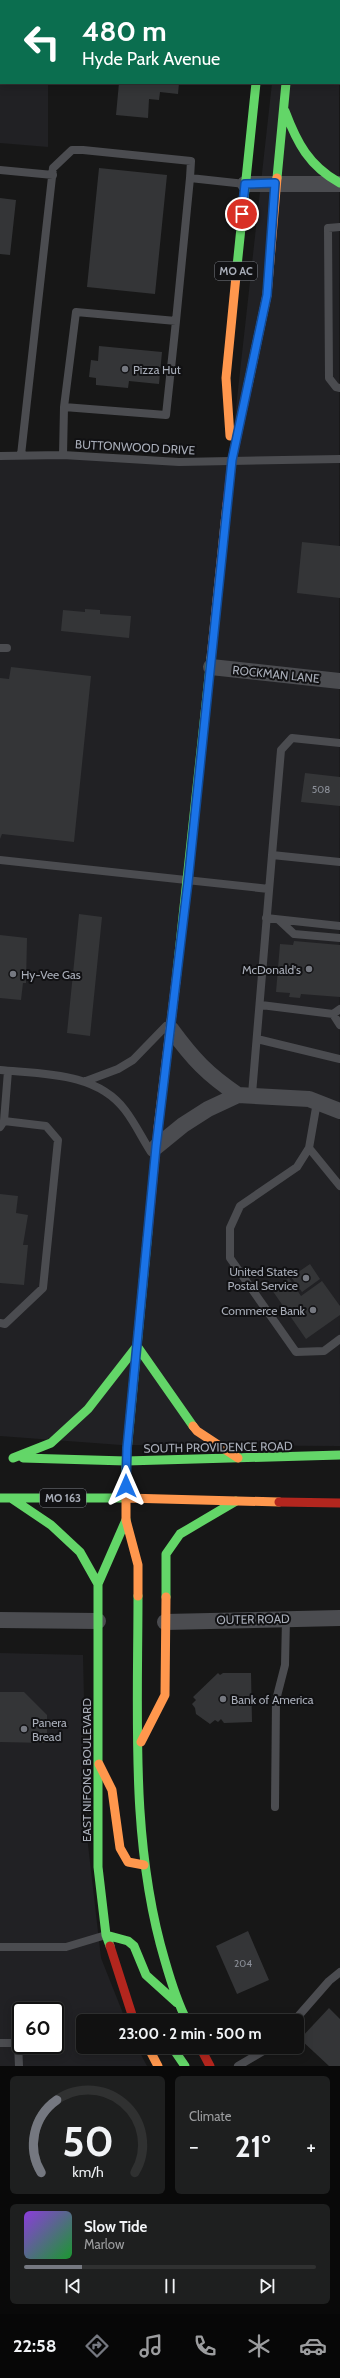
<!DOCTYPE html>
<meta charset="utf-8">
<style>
body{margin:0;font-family:Cabin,sans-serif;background:#1e1f1f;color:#f1f3f6;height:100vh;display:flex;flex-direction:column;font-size:15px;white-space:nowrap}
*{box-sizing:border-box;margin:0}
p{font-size:13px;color:#9c9d9f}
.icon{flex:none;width:22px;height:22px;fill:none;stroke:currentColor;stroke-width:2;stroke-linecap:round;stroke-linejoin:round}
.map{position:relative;height:2066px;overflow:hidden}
.details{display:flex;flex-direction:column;gap:10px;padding:10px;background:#090909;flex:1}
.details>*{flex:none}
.banner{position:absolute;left:0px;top:0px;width:340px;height:84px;box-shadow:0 2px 10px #0003,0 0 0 1px #303131;background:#0b6e4f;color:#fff;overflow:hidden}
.speed{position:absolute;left:12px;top:2002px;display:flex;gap:8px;font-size:20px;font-weight:700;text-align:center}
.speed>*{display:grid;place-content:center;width:52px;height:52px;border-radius:50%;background:#111;box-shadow:0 2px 10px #0003,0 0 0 1px #303131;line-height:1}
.speed .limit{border:2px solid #111;border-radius:6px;background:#fff;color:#111}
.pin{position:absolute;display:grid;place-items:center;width:34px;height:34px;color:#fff;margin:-17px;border:2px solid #fff;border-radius:50%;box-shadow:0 1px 4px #0007}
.me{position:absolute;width:44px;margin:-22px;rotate:0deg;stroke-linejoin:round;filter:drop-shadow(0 0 3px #0008)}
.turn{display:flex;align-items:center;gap:14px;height:84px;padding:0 16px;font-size:18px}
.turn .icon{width:52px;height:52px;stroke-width:2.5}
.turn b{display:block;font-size:28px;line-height:34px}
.big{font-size:30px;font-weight:700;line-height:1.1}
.details .tile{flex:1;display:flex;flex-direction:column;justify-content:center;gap:6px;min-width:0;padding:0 14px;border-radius:6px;background:#1e1f1f}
.details .dial{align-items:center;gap:0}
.dial svg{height:104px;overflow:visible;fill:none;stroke:#303131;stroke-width:7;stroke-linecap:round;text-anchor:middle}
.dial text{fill:#f1f3f6;stroke:none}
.song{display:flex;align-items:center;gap:12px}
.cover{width:48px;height:48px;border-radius:6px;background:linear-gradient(135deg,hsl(270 70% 55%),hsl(130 70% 35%))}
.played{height:4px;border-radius:2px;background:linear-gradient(90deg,#757880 20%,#303131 20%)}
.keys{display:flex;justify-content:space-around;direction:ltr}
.heat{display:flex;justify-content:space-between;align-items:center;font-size:22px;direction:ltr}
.details .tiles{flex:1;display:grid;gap:10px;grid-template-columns:1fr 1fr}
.tile:last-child{grid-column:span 2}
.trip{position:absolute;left:76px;top:2014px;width:228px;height:40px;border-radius:6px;background:#111;box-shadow:0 2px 10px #0003,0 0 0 1px #303131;font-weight:700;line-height:40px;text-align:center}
.tab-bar{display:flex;height:64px;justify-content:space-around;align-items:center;background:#070707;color:#9c9d9f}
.tab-bar .icon{width:28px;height:28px}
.tab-bar .on{color:#757880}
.tab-bar b{font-size:18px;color:#f1f3f6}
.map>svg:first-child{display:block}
.built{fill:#212124;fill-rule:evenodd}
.building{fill:#343537}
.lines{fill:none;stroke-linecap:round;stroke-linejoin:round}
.lane{stroke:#4b4c50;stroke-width:8}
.street{stroke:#4b4c50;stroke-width:16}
.fast{stroke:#63d668;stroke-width:9}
.slow{stroke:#ff974d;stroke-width:9}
.jam{stroke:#b3261e;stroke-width:9}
.route-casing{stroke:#114b97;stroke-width:10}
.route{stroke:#1a73e8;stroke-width:7}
.poi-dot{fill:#757880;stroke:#111113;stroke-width:1.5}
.labels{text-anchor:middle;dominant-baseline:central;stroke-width:4;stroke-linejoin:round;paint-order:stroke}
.number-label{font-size:10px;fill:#8b8f98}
.shield{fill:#111113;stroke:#7b7e86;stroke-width:1}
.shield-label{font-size:11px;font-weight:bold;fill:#a8adb8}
.poi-label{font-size:12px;fill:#a8adb8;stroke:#111113;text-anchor:start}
.street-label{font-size:12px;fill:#a8adb8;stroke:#111113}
</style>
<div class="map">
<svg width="340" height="2066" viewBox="0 0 340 2066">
<rect width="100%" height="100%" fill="#171717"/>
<path class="built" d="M 0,0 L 67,0 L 1,1 L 1,83 L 48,83 L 48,147 L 0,143 Z
M 339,27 L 340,1446 L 121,1445 L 0,1436 L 0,457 L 230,462 L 272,83 L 339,83 Z
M 0,1653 L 83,1655 L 87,1836 L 101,1958 L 126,2021 L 83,2021 L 83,2047 L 137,2047 L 147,2066 L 0,2066 ZM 21,2011 L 55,2011 L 55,2045 L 21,2045 Z"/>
<path class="building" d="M 119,83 L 179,83 L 178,94 L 160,92 L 159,100 L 149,99 L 148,118 L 116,115 Z
M 99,168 L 167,175 L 155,294 L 87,287 Z
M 0,198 L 16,200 L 10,255 L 0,254 Z
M 99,346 L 162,352 L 159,384 L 129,381 L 128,388 L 96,385 L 96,378 L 89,377 L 91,360 L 98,361 Z
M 302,542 L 340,546 L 340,598 L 297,593 Z
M 85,609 L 100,610 L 100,614 L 131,616 L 129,638 L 61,631 L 63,610 L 85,612 Z
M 11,667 L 91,676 L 74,842 L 2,834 L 0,839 L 0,678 L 9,679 Z
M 305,773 L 340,777 L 340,806 L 301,802 Z
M 79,914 L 102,917 L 90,1036 L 67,1033 Z
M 0,935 L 27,938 L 26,983 L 23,983 L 21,1000 L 0,998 Z
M 294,941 L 340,945 L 340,997 L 301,994 L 300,998 L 289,997 L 290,993 L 276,992 L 280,944 L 293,945 Z
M 0,1194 L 18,1196 L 16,1213 L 28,1215 L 23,1245 L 28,1245 L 24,1285 L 0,1283 Z
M 310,1264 L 320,1279 L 302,1292 L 291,1277 Z
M 289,1278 L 301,1296 L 322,1281 L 340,1306 L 340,1315 L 306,1339 L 272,1290 Z
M 218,1673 L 220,1675 L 223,1673 L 251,1673 L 252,1722 L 224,1723 L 221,1719 L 218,1722 L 215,1720 L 210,1724 L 196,1714 L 195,1708 L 192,1704 L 196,1700 L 193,1697 Z
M 0,1692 L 24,1692 L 47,1715 L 47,1743 L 0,1742 Z
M 248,1931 L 269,1980 L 237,1994 L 216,1946 Z
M 329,2008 L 340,2019 L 340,2066 L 329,2066 L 300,2039 Z"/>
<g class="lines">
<path class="lane" d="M 35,1 L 36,0
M 0,78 L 1,78
M 0,170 L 53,175
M 340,227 L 328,228 L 329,378 L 336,387 L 340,388
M 64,407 L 76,312 L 176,321 L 190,178
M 21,455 L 53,168 L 72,150 L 83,150 L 191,161 L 190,178 L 245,184
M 63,455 L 64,407 L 166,415 L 176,321
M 0,456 L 63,455 L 179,462 L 340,459
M 0,648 L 7,648
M 340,743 L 292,738 L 281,750 L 272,855 L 340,862
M 0,860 L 269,889
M 266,918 L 340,926
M 279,920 L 294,934 L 340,938
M 261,1005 L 333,1014 L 340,1009
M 333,1014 L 340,1025
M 257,1039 L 340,1059
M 0,1070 C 42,1074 97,1072 125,1110 C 135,1123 142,1138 151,1152
M 86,1081 L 118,1069 L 133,1060 L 166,1026
M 252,1094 L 272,855
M 317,1102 L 309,1148 L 297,1167 L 240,1206 L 230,1228 L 230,1258 L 296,1352 L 324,1351 L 340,1339
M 4,1121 L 8,1071
M 0,1127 L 4,1121 L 46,1126 L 58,1140 L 43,1288 L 5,1324 L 0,1323
M 309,1148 L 340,1186
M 275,1807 L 276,1700 L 285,1665 L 286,1619
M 0,1947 L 66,1947 L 106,1935
M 294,2021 L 329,1981 L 340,1972
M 0,2043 L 18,2043 L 19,2066
M 238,2066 L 270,2047"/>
<path class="street" d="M 245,184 L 340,184
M 211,667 L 340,681
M 171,1029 C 193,1059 207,1074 238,1095
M 156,1147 L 183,1125 L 208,1109 L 238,1095 L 309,1099 L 340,1111
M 0,1620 L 98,1621
M 165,1622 L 340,1618"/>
<path class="fast" d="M 259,0 L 259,1
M 294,0 L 294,1
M 285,111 C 297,143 309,166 340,183
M 277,178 L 286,83
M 236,276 L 256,83
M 176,981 L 211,658
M 13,1458 L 51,1443 L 88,1409 L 137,1346 L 193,1426
M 23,1458 L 126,1461
M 126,1461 L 340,1455
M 0,1498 L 126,1498 L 126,1461 L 148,1231
M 11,1498 L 51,1525 L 80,1552 L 98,1584
M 138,1596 C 138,1717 130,1844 165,1961 C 171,1982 177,2002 187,2021
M 166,1597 L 166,1554 L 180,1534 L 236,1501
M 106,1935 L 128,1941 L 134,1946 L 146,1975 L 177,2003
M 110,1946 L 106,1935 L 98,1867 L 98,1584 L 126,1520
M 172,2047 L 185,2066"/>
<path class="slow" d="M 248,385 L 267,295 L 277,178
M 230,436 L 226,378 L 236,276
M 211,658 L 227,504
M 158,1128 L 176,981
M 193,1426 L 197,1431 L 238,1458
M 138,1596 L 138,1565 L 126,1520 L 126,1498 L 279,1502
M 141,1742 L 165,1695 L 166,1597
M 99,1764 L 112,1790 L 120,1848 L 128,1862 L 144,1865
M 148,2047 L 158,2066"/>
<path class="jam" d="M 227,504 L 232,460 L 248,385
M 148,1231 L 158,1128
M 279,1502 L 340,1503
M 110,1946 L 134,2021
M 200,2047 L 210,2066"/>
</g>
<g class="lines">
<defs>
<path id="route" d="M 126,1486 L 127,1448 L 156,1147 L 188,882 L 232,460 L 267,295 L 275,183 L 245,184 L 242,214"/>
</defs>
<use href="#route" class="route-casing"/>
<use href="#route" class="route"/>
</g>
<g class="poi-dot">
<circle cx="125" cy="369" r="4"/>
<circle cx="309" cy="969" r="4"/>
<circle cx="13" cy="974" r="4"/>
<circle cx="306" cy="1278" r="4"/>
<circle cx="313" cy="1310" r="4"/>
<circle cx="223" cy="1699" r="4"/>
<circle cx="24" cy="1729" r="4"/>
</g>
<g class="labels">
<g class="number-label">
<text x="321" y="789">508</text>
<text x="243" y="1963">204</text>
</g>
<g class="shield">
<rect x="215" y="262" width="42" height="18" rx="3"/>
<rect x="40" y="1489" width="46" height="18" rx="3"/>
</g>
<g class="shield-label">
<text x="236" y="271">MO AC</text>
<text x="63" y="1498">MO 163</text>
</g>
<g class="poi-label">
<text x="133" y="369">Pizza Hut</text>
<text x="301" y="969" text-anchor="end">McDonald's</text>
<text x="21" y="974">Hy-Vee Gas</text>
<text x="298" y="1271" text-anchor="end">United States<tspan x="298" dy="14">Postal Service</tspan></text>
<text x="305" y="1310" text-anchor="end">Commerce Bank</text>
<text x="231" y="1699">Bank of America</text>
<text x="32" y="1722">Panera<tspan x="32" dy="14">Bread</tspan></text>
</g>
<g class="street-label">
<text transform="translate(135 447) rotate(3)">BUTTONWOOD DRIVE</text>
<text transform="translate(276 674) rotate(6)">ROCKMAN LANE</text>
<text transform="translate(218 1447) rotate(-1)">SOUTH PROVIDENCE ROAD</text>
<text transform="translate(253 1619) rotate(-1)">OUTER ROAD</text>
<text transform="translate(86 1770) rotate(-90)">EAST NIFONG BOULEVARD</text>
</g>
</g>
</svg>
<div class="speed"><div class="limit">60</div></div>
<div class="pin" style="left:242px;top:214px;background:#d93025"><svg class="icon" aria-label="arrive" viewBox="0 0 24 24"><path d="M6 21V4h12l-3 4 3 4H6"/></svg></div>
<svg class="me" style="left:126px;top:1486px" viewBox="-20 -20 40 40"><path d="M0-17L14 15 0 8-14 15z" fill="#1a73e8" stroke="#fff" stroke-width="4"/></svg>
<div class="trip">23:00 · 2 min · 500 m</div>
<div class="banner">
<div class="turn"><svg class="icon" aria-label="left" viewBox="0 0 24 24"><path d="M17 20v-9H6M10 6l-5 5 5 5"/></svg><div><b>480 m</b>Hyde Park Avenue</div></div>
</div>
</div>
<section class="details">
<div class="tiles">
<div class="tile dial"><svg viewBox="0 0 100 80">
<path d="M14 69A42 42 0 1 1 86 69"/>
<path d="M14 69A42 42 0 0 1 26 13" stroke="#757880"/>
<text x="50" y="56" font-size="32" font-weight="700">50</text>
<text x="50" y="72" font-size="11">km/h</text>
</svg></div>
<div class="tile"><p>Climate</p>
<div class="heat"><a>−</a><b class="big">21°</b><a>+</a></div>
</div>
<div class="tile">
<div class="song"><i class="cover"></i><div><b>Slow Tide</b><p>Marlow</p></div></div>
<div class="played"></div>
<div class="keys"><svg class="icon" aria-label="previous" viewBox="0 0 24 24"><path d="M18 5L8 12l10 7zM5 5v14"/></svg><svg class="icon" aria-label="pause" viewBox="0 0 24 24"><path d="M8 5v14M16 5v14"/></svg><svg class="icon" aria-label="next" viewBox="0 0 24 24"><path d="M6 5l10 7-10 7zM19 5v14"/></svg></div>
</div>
</div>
</section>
<nav class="tab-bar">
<b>22:58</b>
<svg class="icon on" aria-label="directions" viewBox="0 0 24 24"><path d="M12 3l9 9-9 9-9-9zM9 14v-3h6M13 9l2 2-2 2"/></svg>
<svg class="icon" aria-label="music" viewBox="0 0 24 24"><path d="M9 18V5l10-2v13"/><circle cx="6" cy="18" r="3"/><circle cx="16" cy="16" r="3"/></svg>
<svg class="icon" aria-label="phone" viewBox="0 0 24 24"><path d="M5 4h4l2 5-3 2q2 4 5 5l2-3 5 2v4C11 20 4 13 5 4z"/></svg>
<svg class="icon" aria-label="climate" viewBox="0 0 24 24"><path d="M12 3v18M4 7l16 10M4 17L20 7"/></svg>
<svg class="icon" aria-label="car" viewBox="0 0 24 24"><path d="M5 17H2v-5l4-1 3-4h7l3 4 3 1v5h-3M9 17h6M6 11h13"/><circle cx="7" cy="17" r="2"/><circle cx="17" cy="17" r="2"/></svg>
</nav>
